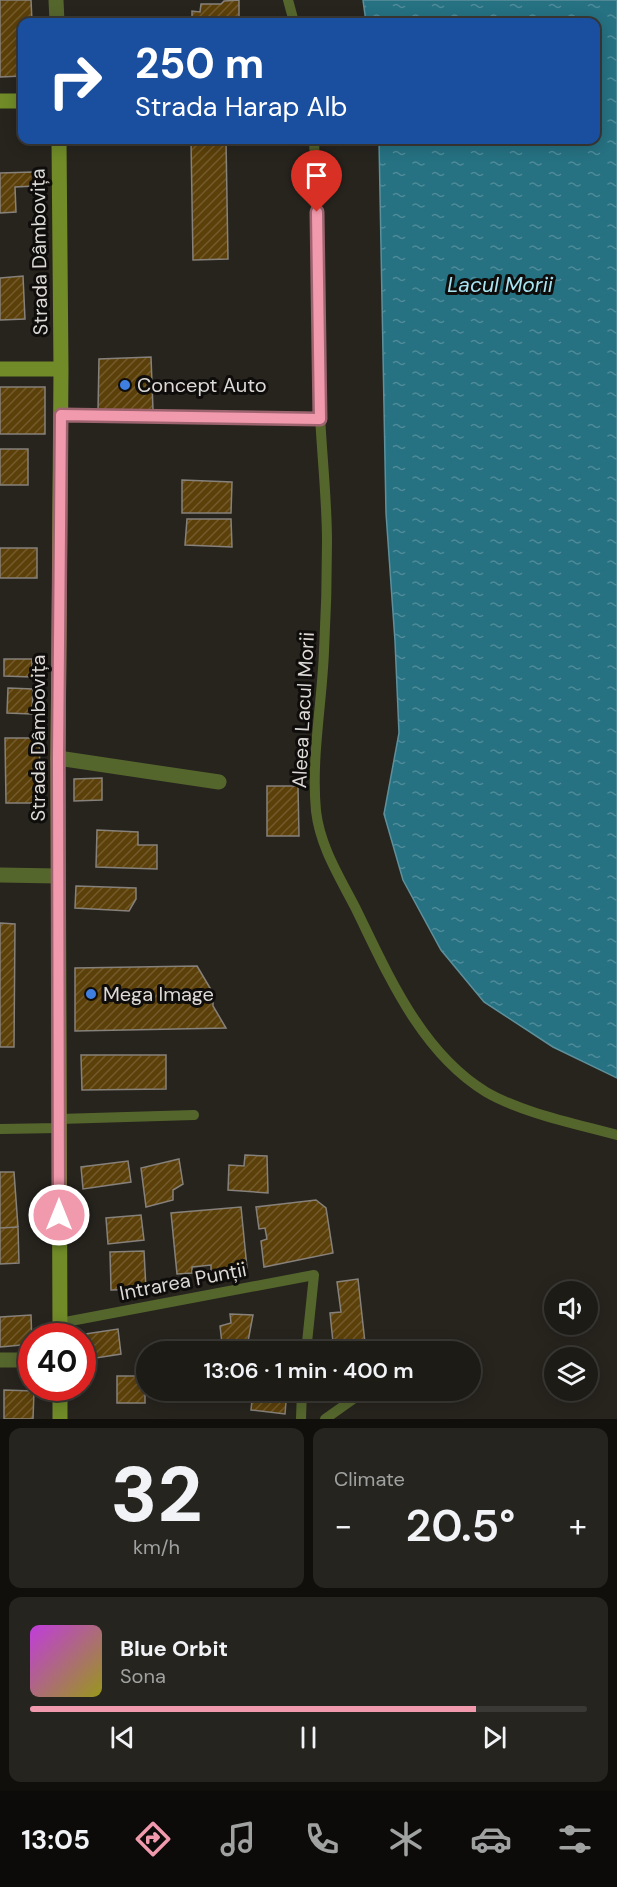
<!DOCTYPE html>
<meta charset="utf-8">
<style>
body{margin:0;font-family:"DM Sans",sans-serif;background:#25241f;color:#f1f3f6;height:100vh;display:flex;flex-direction:column;font-size:22px;white-space:nowrap}
*{box-sizing:border-box;margin:0}
p{font-size:20px;color:#a0a1a1}
.icon{flex:none;width:33px;height:33px;fill:none;stroke:currentColor;stroke-width:2;stroke-linecap:round;stroke-linejoin:round}
.map{position:relative;height:1419px;overflow:hidden}
.side{display:flex;flex-direction:column;gap:9px;padding:9px;background:#100f0c;flex:1}
.side>*{flex:none}
.top-card{position:absolute;left:18px;top:18px;width:582px;height:126px;border-radius:12px;box-shadow:0 3px 15px #0003,0 0 0 2px #3b3935;background:#1a4fa0;color:#fff;overflow:hidden}
.buttons{position:absolute;left:544px;top:1281px;display:grid;gap:12px}
.buttons a{display:grid;place-items:center;width:54px;height:54px;border-radius:50%;background:#1d1b16;box-shadow:0 3px 15px #0003,0 0 0 2px #3b3935;font-size:30px}
.speed{position:absolute;left:18px;top:1323px;display:flex;gap:12px;font-size:30px;font-weight:700;text-align:center}
.speed>*{display:grid;place-content:center;width:78px;height:78px;border-radius:50%;background:#1d1b16;box-shadow:0 3px 15px #0003,0 0 0 2px #3b3935;line-height:1}
.speed .limit{border:9px solid #d22;background:#fff;color:#111}
.pin{position:absolute;display:grid;place-items:center;width:51px;height:51px;color:#fff;margin:-62px -26px;border-radius:50% 50% 50% 0;rotate:-45deg;box-shadow:0 0 6px #0007}
.pin .icon{rotate:45deg}
.me{position:absolute;width:66px;margin:-33px;rotate:0deg;stroke-linejoin:round;filter:drop-shadow(0 0 4px #0008)}
.turn{display:flex;align-items:center;gap:21px;height:126px;padding:0 18px;font-size:27px}
.turn .icon{width:78px;height:78px;stroke-width:2.5}
.turn b{display:block;font-size:42px;line-height:51px}
.big{font-size:45px;font-weight:600;line-height:1.1}
.side .card{flex:1;display:flex;flex-direction:column;justify-content:center;gap:9px;min-width:0;padding:0 21px;border-radius:12px;background:#25241f}
.side .dial{align-items:center;gap:0}
.dial b{font-size:78px;line-height:1}
.song{display:flex;align-items:center;gap:18px}
.cover{width:72px;height:72px;border-radius:9px;background:linear-gradient(135deg,hsl(290 70% 55%),hsl(60 70% 35%))}
.played{height:6px;border-radius:3px;background:linear-gradient(90deg,#f29aad 80%,#3b3935 80%)}
.keys{display:flex;justify-content:space-around;direction:ltr}
.heat{display:flex;justify-content:space-between;align-items:center;font-size:33px;direction:ltr}
.side .tiles{flex:1;display:grid;gap:9px;grid-template-columns:1fr 1fr}
.card:last-child{grid-column:span 2}
.trip{position:absolute;left:136px;top:1341px;width:345px;height:60px;border-radius:30px;background:#1d1b16;box-shadow:0 3px 15px #0003,0 0 0 2px #3b3935;font-weight:600;line-height:60px;text-align:center}
.tab-bar{display:flex;height:96px;justify-content:space-around;align-items:center;background:#0c0b09;color:#a0a1a1}
.tab-bar .icon{width:42px;height:42px}
.tab-bar .current{color:#f29aad}
.tab-bar b{font-size:27px;color:#f1f3f6}
.map>svg:first-child{display:block}
.water{fill:url(#water-ripples);stroke:#5d909b;stroke-width:1.5}
.building{fill:url(#building-hatch);stroke:#86817b;stroke-width:1.5}
.lines{fill:none;stroke-linecap:round;stroke-linejoin:round}
.lane{stroke:#55662d;stroke-width:10}
.street{stroke:#55662d;stroke-width:15}
.secondary{stroke:#708b28;stroke-width:15}
.route-casing{stroke:#9d6470;stroke-width:15}
.route{stroke:#f29aad;stroke-width:10}
.shop-dot{fill:#3f7fe0;stroke:#0f0d0b;stroke-width:2}
.labels{text-anchor:middle;dominant-baseline:central;stroke-width:6;stroke-linejoin:round;paint-order:stroke}
.street-label{font-size:20px;fill:#dcd9d6;stroke:#0f0d0b}
.poi-label{font-size:20px;fill:#dcd9d6;stroke:#0f0d0b;text-anchor:start}
.water-label{font-size:21px;font-style:italic;fill:#a9e4f3;stroke:#0f0d0b}
</style>
<div class="map">
<svg width="617" height="1419" viewBox="0 0 617 1419">
<defs>
<pattern id="water-ripples" width="26" height="14" patternUnits="userSpaceOnUse" patternTransform="scale(1.5)"><rect width="26" height="14" fill="#267182"/><path d="M2 4q2-2 4 0t4 0M15 11q2-2 4 0t4 0" fill="none" stroke="#4f8b99"/></pattern>
<pattern id="building-hatch" width="6" height="6" patternUnits="userSpaceOnUse" patternTransform="scale(1.5)"><rect width="6" height="6" fill="#5c4009"/><path d="M-1 1l2-2M0 6l6-6M5 7l2-2" fill="none" stroke="#735b2c"/></pattern>
</defs>
<rect width="100%" height="100%" fill="#27241e"/>
<path class="water" d="M 363,0 L 617,0 L 617,1078 L 553,1047 L 484,1002 L 441,950 L 403,880 L 384,814 L 399,733 L 395,641 L 386,513 L 379,140 L 596,140 L 596,22 L 366,22 Z"/>
<path class="building" d="M 0,0 L 31,0 L 32,22 L 22,22 L 22,76 L 0,77 Z
M 239,0 L 239,18 L 233,20 L 234,22 L 192,22 L 192,11 L 200,12 L 201,4 L 221,4 L 224,1 Z
M 191,140 L 226,140 L 228,259 L 193,260 Z
M 33,172 L 34,186 L 15,187 L 16,212 L 0,213 L 0,173 Z
M 23,276 L 25,319 L 0,320 L 0,278 Z
M 151,357 L 153,410 L 98,411 L 99,359 Z
M 0,387 L 45,387 L 45,434 L 0,434 Z
M 0,449 L 28,449 L 28,485 L 0,485 Z
M 182,480 L 232,482 L 231,513 L 182,513 Z
M 187,519 L 231,519 L 232,547 L 185,545 Z
M 0,548 L 37,548 L 37,578 L 0,578 Z
M 4,659 L 32,659 L 32,677 L 4,676 Z
M 8,688 L 33,689 L 32,714 L 7,713 Z
M 5,738 L 39,738 L 41,803 L 6,803 Z
M 102,778 L 102,800 L 74,801 L 74,779 Z
M 267,786 L 298,786 L 299,836 L 267,836 Z
M 97,830 L 138,832 L 138,845 L 157,845 L 157,869 L 96,867 Z
M 76,886 L 136,888 L 136,899 L 129,911 L 75,908 Z
M 0,923 L 15,924 L 14,1047 L 0,1047 Z
M 197,966 L 213,993 L 213,1006 L 226,1028 L 75,1031 L 75,968 Z
M 81,1055 L 166,1055 L 166,1089 L 82,1090 Z
M 245,1155 L 267,1156 L 268,1193 L 228,1190 L 229,1165 L 244,1166 Z
M 179,1159 L 183,1184 L 173,1190 L 173,1200 L 146,1207 L 141,1168 Z
M 128,1161 L 131,1182 L 83,1189 L 81,1167 Z
M 0,1172 L 14,1172 L 18,1227 L 0,1228 Z
M 316,1200 L 326,1208 L 333,1253 L 264,1267 L 261,1241 L 267,1239 L 265,1228 L 259,1229 L 256,1207 Z
M 241,1207 L 247,1268 L 211,1271 L 211,1265 L 192,1267 L 192,1273 L 177,1274 L 171,1213 Z
M 141,1215 L 144,1240 L 108,1244 L 106,1218 Z
M 18,1227 L 19,1263 L 0,1264 L 0,1228 Z
M 144,1251 L 146,1289 L 111,1290 L 110,1252 Z
M 358,1279 L 366,1352 L 334,1352 L 330,1313 L 341,1312 L 337,1282 Z
M 230,1314 L 253,1315 L 246,1352 L 223,1352 L 220,1326 L 231,1323 Z
M 31,1315 L 32,1344 L 0,1347 L 0,1317 Z
M 118,1329 L 121,1354 L 83,1360 L 82,1336 L 79,1336 L 79,1335 Z
M 117,1376 L 145,1376 L 145,1403 L 117,1403 Z
M 4,1390 L 34,1391 L 33,1419 L 4,1419 Z
M 253,1390 L 287,1390 L 285,1414 L 251,1410 Z"/>
<g class="lines">
<path class="lane" d="M 288,0 L 294,22
M 314,140 C 318,231 316,323 320,415 C 322,457 327,500 327,542 C 327,578 326,615 324,651 C 322,704 311,758 316,811 C 320,846 339,876 355,907 C 387,972 420,1052 486,1092 C 522,1113 577,1124 617,1135
M 61,415 L 320,419
M 59,1119 L 194,1115
M 0,1129 L 59,1128
M 60,1323 L 314,1275 L 306,1352
M 301,1419 L 302,1390
M 325,1419 L 366,1390"/>
<path class="street" d="M 56,0 L 57,22
M 58,758 L 219,782
M 0,875 L 58,876
M 0,1360 L 32,1360"/>
<path class="secondary" d="M 0,101 L 22,101
M 59,140 L 61,369 L 58,758 L 60,1336
M 0,369 L 61,369
M 60,1388 L 60,1419"/>
</g>
<g class="lines">
<defs>
<path id="route" d="M 59,1215 L 58,758 L 61,415 L 320,419 L 317,212"/>
</defs>
<use href="#route" class="route-casing"/>
<use href="#route" class="route"/>
</g>
<g class="shop-dot">
<circle cx="125" cy="385" r="6"/>
<circle cx="91" cy="994" r="6"/>
</g>
<g class="labels">
<g class="street-label">
<text transform="translate(39 252) rotate(-91)">Strada Dâmbovița</text>
<text transform="translate(303 710) rotate(-87)">Aleea Lacul Morii</text>
<text transform="translate(38 738) rotate(-90)">Strada Dâmbovița</text>
<text transform="translate(183 1281) rotate(-11)">Intrarea Punții</text>
</g>
<g class="poi-label">
<text x="137" y="385">Concept Auto</text>
<text x="103" y="994">Mega Image</text>
</g>
<g class="water-label">
<text x="500" y="285">Lacul Morii</text>
</g>
</g>
</svg>
<div class="buttons">
<a><svg class="icon" aria-label="sound" viewBox="0 0 24 24"><path d="M4 9h4l5-4v14l-5-4H4zM17 9q2 3 0 6"/></svg></a>
<a><svg class="icon" aria-label="layers" viewBox="0 0 24 24"><path d="M12 4l9 5-9 5-9-5zM3 14l9 5 9-5"/></svg></a>
</div>
<div class="speed"><div class="limit">40</div></div>
<div class="pin" style="left:317px;top:212px;background:#d93025"><svg class="icon" aria-label="arrive" viewBox="0 0 24 24"><path d="M6 21V4h12l-3 4 3 4H6"/></svg></div>
<svg class="me" style="left:59px;top:1215px" viewBox="-20 -20 40 40"><circle r="17" fill="#f29aad" stroke="#fff" stroke-width="3"/><path d="M0-11L8 9 0 5-8 9z" fill="#fff"/></svg>
<div class="trip">13:06 · 1 min · 400 m</div>
<div class="top-card">
<div class="turn"><svg class="icon" aria-label="right" viewBox="0 0 24 24"><path d="M7 20v-9h11M14 6l5 5-5 5"/></svg><div><b>250 m</b>Strada Harap Alb</div></div>
</div>
</div>
<section class="side">
<div class="tiles">
<div class="card dial"><b>32</b><p>km/h</p></div>
<div class="card"><p>Climate</p>
<div class="heat"><a>−</a><b class="big">20.5°</b><a>+</a></div>
</div>
<div class="card">
<div class="song"><i class="cover"></i><div><b>Blue Orbit</b><p>Sona</p></div></div>
<div class="played"></div>
<div class="keys"><svg class="icon" aria-label="previous" viewBox="0 0 24 24"><path d="M18 5L8 12l10 7zM5 5v14"/></svg><svg class="icon" aria-label="pause" viewBox="0 0 24 24"><path d="M8 5v14M16 5v14"/></svg><svg class="icon" aria-label="next" viewBox="0 0 24 24"><path d="M6 5l10 7-10 7zM19 5v14"/></svg></div>
</div>
</div>
</section>
<nav class="tab-bar">
<b>13:05</b>
<svg class="icon current" aria-label="directions" viewBox="0 0 24 24"><path d="M12 3l9 9-9 9-9-9zM9 14v-3h6M13 9l2 2-2 2"/></svg>
<svg class="icon" aria-label="music" viewBox="0 0 24 24"><path d="M9 18V5l10-2v13"/><circle cx="6" cy="18" r="3"/><circle cx="16" cy="16" r="3"/></svg>
<svg class="icon" aria-label="phone" viewBox="0 0 24 24"><path d="M5 4h4l2 5-3 2q2 4 5 5l2-3 5 2v4C11 20 4 13 5 4z"/></svg>
<svg class="icon" aria-label="climate" viewBox="0 0 24 24"><path d="M12 3v18M4 7l16 10M4 17L20 7"/></svg>
<svg class="icon" aria-label="car" viewBox="0 0 24 24"><path d="M5 17H2v-5l4-1 3-4h7l3 4 3 1v5h-3M9 17h6M6 11h13"/><circle cx="7" cy="17" r="2"/><circle cx="17" cy="17" r="2"/></svg>
<svg class="icon" aria-label="filters" viewBox="0 0 24 24"><path d="M4 7h16M4 17h16"/><circle cx="9" cy="7" r="2"/><circle cx="15" cy="17" r="2"/></svg>
</nav>
